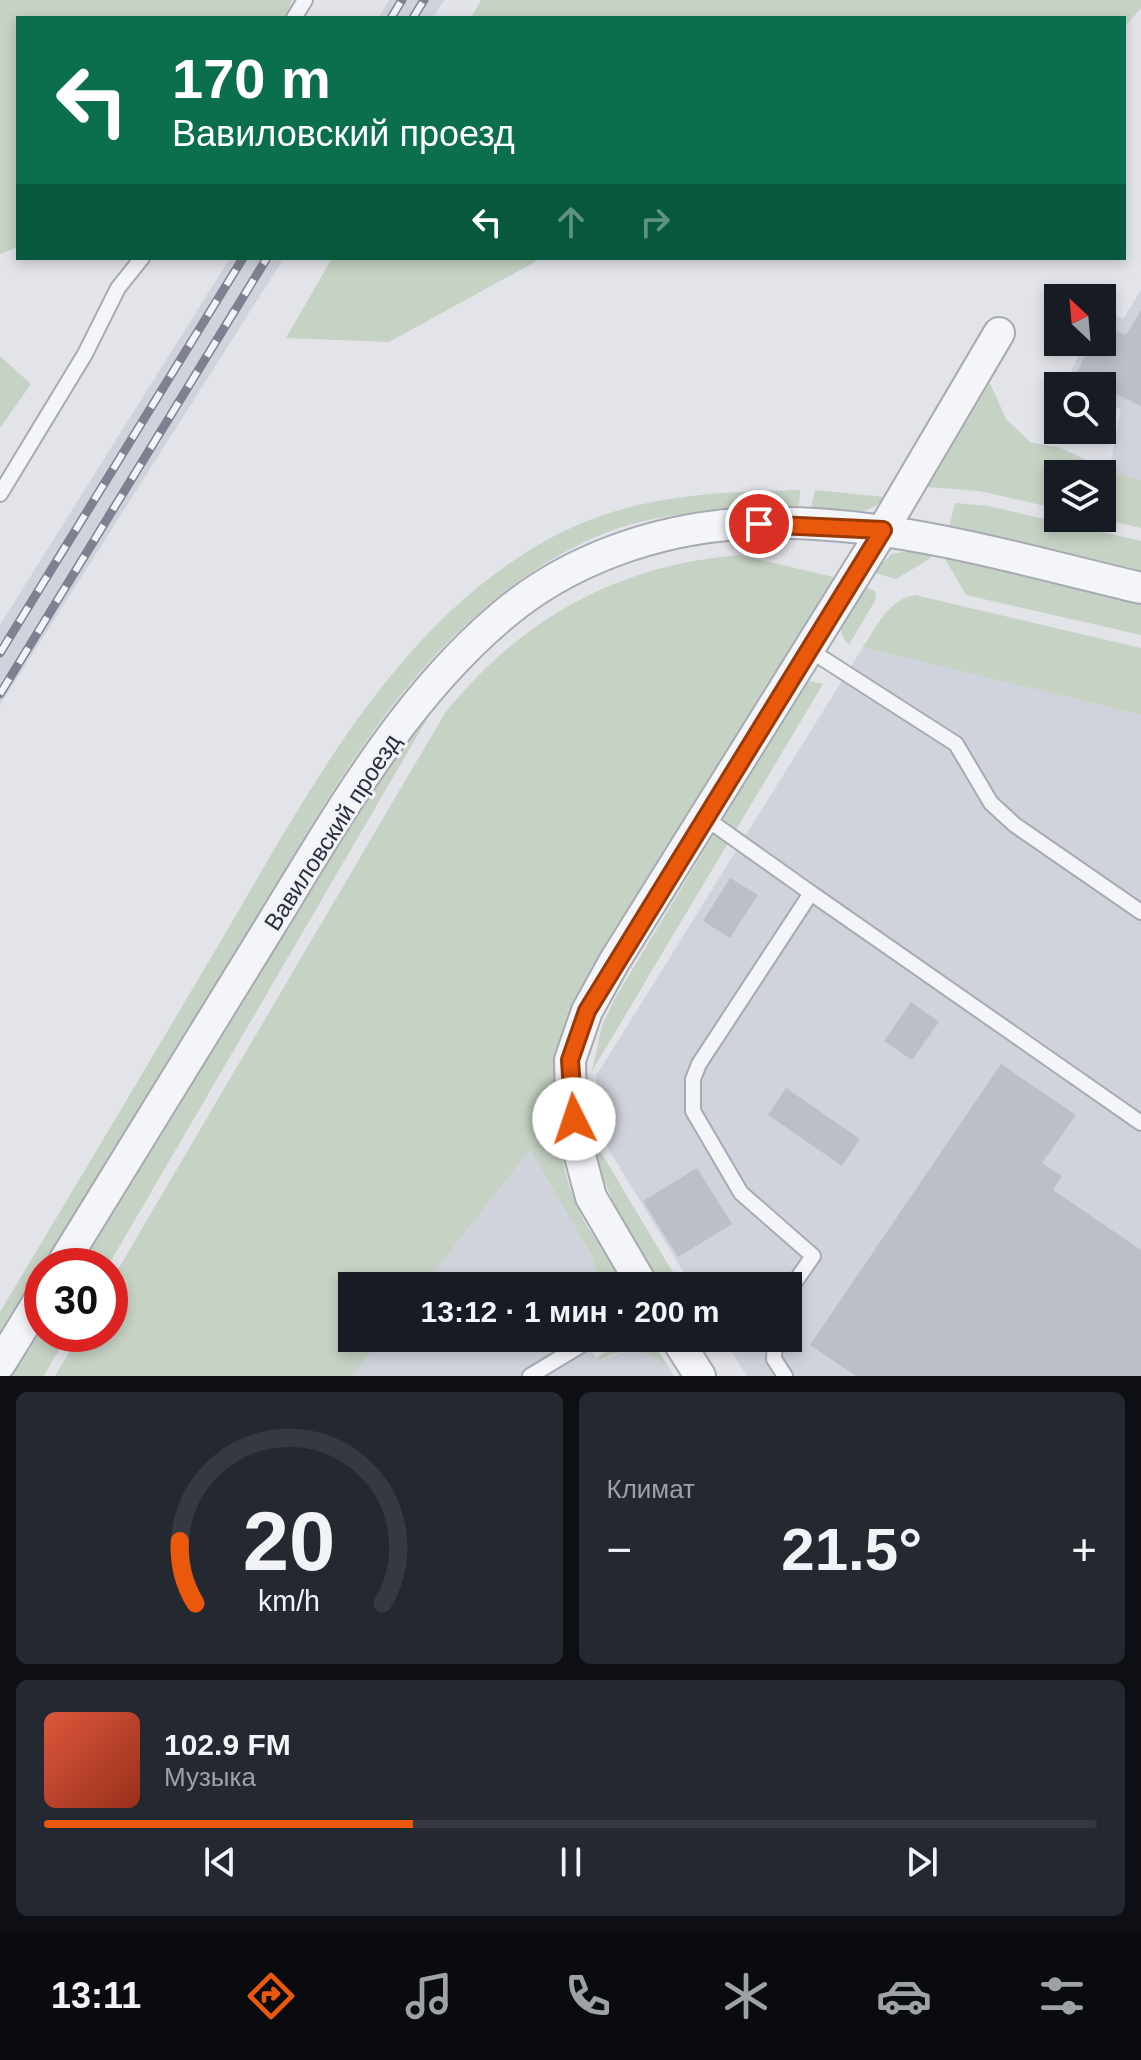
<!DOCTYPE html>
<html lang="ru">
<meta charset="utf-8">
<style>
body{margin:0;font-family:Arial,sans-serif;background:#242831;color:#f1f3f6;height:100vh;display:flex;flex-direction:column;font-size:30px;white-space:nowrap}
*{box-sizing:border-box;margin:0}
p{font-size:26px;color:#9ea1a6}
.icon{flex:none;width:44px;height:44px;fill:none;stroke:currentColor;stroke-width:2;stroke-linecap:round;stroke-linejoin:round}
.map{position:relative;height:1376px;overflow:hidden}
.side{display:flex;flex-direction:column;gap:16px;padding:16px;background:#0d0f14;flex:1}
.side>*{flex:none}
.guide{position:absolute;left:16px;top:16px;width:1110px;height:244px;border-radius:0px;box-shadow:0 4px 12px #0003;background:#0b6e4f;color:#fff;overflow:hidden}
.needle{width:52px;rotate:334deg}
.buttons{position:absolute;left:1044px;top:284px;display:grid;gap:16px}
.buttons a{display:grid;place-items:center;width:72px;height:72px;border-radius:0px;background:#171b24;box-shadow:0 4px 12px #0003;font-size:40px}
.speed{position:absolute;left:24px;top:1248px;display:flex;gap:16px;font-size:40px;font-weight:700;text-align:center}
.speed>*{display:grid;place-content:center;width:104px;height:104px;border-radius:50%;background:#171b24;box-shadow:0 4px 12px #0003;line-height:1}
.speed .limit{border:12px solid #d22;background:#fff;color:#111}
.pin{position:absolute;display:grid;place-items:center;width:68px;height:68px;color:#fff;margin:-34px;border:4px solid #fff;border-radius:50%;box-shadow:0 2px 8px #0007}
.me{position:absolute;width:88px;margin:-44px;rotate:356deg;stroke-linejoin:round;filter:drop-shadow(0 0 6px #0008)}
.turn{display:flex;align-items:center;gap:28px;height:168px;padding:0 24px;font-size:36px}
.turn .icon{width:104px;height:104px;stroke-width:2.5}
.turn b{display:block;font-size:56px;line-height:68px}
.lanes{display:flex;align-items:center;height:76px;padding:0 24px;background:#0003;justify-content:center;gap:40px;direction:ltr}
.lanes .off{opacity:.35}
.big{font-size:60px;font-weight:700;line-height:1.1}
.side .card{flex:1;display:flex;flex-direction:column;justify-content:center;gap:12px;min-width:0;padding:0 28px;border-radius:12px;background:#242831}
.side .dial{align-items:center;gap:0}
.dial svg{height:208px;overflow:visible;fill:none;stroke:#363941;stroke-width:7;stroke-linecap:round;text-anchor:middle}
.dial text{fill:#f1f3f6;stroke:none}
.song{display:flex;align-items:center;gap:24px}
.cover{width:96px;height:96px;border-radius:12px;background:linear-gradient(135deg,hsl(10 70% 55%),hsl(10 70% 35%))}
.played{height:8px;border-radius:4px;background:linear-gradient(90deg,#ea580c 35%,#363941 35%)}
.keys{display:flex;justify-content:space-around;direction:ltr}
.heat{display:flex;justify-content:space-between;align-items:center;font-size:44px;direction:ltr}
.side .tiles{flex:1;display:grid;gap:16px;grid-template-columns:1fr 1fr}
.card:last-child{grid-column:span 2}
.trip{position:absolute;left:338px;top:1272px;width:464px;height:80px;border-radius:0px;background:#171b24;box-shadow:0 4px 12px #0003;font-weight:700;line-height:80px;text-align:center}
.menu{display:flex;height:128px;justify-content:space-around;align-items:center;background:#090b0e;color:#9ea1a6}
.menu .icon{width:56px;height:56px}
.menu .current{color:#ea580c}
.menu b{font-size:36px;color:#f1f3f6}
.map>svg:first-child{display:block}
.built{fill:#d0d3db}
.green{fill:#c5d2c4}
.building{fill:#bdbfc8}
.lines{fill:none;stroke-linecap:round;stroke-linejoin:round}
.service-casing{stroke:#a7aab3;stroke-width:18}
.minor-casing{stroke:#a7aab3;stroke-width:34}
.service{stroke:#f4f5f8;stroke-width:14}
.minor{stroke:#f4f5f8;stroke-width:30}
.rail-casing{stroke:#7d8291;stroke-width:9}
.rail{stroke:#f1f3f7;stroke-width:6;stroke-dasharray:18;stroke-linecap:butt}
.route-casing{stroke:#983908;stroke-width:20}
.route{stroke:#ea580c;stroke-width:14}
.labels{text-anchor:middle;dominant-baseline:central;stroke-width:6;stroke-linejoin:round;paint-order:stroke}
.street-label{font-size:24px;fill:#2b303f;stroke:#f1f3f7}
</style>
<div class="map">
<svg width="1141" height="1376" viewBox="0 0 1141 1376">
<rect width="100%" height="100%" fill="#e2e4e9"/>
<path class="built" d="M 389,0 L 444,0 L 433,18 L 378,18 Z
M 230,258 L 284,258 L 0,705 L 0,625 Z
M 1141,290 L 1141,480 L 1109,471 L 1121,409 L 1102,399 L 1102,386 L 1075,386 L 1066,382 L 1085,342 L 1102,342 L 1102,309 L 1123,319 Z
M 863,647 L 1141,715 L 1141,1376 L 747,1376 L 723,1338 L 788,1338 L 788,1286 L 692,1286 L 606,1145 L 596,1076 Z
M 530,1150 L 592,1256 L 598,1275 L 597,1286 L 423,1286 Z
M 382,1338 L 584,1338 L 598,1361 L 630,1350 L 652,1354 L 668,1366 L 674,1376 L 352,1376 Z"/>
<path class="green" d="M 0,0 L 292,0 L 286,18 L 18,18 L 18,247 L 0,254 Z
M 481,0 L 1141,0 L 1141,8 L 1124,28 L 1124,18 L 471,18 Z
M 332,258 L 542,258 L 389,342 L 286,338 Z
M 0,356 L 31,384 L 0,428 Z
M 990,383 L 1006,419 L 1030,442 L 1061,448 L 1109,471 L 1141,480 L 1141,528 L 1098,518 L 1102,518 L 1102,474 L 1058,474 L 1058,509 L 980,491 L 927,487 Z
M 800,490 L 799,508 C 730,508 653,510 589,540 C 409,624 318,818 220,979 C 146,1099 73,1220 0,1338 L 0,1312 C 70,1195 140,1078 209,961 C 296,815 381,642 530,550 C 616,496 701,492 800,490 Z
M 815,490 L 886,497 C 865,520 839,511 811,508 Z
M 955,503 L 988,506 L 1141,541 L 1141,572 L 949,528 Z
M 909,551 L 931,555 L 931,558 L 896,579 L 872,572 L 892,554 Z
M 739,555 L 834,577 L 569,1014 C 554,1087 549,1149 582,1217 C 593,1240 617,1262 622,1286 L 597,1286 L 598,1275 L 592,1256 L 530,1150 L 423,1286 L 352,1286 L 352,1338 L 382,1338 L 352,1376 L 55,1376 L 80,1334 L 110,1334 L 110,1283 L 445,713 C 522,618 618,565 739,555 Z
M 944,557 L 1141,602 L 1141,635 L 966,595 Z
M 860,585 L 875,591 L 876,599 L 849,645 C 830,625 849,605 860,585 Z
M 915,595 L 1141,648 L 1141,715 L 863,647 C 877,626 888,600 915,595 Z
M 810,681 L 823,684 L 592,1071 L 602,1026 L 614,1000 L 805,683 Z
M 437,702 L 108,1266 L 79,1266 L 371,786 Z
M 590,1134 L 681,1286 L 660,1286 C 630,1236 603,1191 590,1134 Z
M 42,1327 L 42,1334 L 68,1334 L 44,1376 L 12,1376 Z
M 627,1338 L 650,1338 L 668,1366 C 644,1348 624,1347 598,1361 L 596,1358 Z"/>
<path class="building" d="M 1141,310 L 1141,406 L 1076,375 L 1091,342 L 1102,342 L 1102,324 L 1126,335 Z
M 730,878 L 758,895 L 730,938 L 703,921 Z
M 911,1002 L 939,1022 L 912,1060 L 884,1041 Z
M 1001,1064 L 1076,1115 L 1042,1163 L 1062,1176 L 1053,1190 L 1141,1250 L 1141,1376 L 856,1376 L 810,1345 Z
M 786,1088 L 860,1139 L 842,1166 L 768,1115 Z
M 697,1168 L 732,1224 L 678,1257 L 643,1201 Z"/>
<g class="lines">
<defs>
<path id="service" d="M 294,18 L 305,0
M 0,494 L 85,354 L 118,288 L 142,258
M 808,649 L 956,744 L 991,803 L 1015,825 L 1141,912
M 704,817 L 811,893
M 788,1292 L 813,1256 L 741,1193 L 693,1111 L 693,1079 L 699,1064 L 811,893 L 1141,1123
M 775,1338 L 774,1359 L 785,1376
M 530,1376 L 593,1338"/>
<path id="minor" d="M 61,1266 C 131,1152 201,1038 272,923 C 338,815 404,698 503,615 C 568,560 654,530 738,524 C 875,515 1009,557 1141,588
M 643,1286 L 591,1197 L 576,1141 L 571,1097 L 570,1060 L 587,1011 L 614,962 L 883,530 L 999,333
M 676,1338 L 700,1376
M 0,1364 L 42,1296"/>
</defs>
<use href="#service" class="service-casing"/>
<use href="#minor" class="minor-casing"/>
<use href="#service" class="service"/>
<use href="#minor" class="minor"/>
<defs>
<path id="rail" d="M 391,18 L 402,0
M 413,18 L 424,0
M 0,653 L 243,258
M 0,694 L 267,258"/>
</defs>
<use href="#rail" class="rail-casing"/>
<use href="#rail" class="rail"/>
</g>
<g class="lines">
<defs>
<path id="route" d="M 574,1119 L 570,1060 L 587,1011 L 883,530 L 759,524"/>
</defs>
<use href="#route" class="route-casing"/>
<use href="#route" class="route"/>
</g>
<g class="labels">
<g class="street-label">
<text transform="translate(332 832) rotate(-57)">Вавиловский проезд</text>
</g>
</g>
</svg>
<div class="buttons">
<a><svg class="needle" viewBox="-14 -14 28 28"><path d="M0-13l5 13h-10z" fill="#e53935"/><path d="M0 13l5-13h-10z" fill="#9ea1a6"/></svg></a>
<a><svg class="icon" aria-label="search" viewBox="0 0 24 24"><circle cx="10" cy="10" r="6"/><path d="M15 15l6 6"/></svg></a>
<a><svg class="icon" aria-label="layers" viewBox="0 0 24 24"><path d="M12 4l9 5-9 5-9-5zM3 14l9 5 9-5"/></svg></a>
</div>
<div class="speed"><div class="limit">30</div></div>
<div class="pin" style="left:759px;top:524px;background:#d93025"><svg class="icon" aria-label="arrive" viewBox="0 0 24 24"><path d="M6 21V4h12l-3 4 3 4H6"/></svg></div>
<svg class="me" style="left:574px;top:1119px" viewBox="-20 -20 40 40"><circle r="19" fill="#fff"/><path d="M0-13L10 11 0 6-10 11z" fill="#ea580c"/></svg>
<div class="trip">13:12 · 1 мин · 200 m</div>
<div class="guide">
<div class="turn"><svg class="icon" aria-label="left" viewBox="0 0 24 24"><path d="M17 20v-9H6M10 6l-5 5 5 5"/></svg><div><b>170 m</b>Вавиловский проезд</div></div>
<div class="lanes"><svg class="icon" aria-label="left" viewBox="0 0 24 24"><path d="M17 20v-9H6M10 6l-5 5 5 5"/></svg><svg class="icon off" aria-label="ahead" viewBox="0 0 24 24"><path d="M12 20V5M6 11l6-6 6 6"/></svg><svg class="icon off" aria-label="right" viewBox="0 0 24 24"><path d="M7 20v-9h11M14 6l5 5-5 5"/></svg></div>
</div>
</div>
<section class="side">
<div class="tiles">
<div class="card dial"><svg viewBox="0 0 100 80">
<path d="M14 69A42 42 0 1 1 86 69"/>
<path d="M14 69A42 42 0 0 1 8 45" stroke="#ea580c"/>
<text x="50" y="56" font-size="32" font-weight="700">20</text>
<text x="50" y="72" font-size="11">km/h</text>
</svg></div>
<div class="card"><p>Климат</p>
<div class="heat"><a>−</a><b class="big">21.5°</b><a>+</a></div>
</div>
<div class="card">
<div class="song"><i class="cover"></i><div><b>102.9 FM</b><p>Музыка</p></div></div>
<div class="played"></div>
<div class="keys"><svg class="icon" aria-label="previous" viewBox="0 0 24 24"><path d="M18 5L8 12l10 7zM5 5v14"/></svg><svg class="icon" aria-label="pause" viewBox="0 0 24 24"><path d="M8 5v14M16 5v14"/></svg><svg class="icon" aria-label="next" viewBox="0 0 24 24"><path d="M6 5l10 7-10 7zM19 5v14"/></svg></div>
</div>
</div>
</section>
<nav class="menu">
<b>13:11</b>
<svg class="icon current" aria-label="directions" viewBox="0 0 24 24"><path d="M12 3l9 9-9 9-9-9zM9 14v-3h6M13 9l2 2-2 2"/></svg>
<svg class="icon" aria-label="music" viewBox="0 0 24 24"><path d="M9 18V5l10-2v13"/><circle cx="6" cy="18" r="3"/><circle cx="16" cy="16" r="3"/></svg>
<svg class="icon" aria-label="phone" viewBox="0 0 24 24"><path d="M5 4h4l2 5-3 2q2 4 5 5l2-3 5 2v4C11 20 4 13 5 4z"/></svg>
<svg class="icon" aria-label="climate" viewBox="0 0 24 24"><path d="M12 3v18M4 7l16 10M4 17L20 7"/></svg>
<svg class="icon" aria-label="car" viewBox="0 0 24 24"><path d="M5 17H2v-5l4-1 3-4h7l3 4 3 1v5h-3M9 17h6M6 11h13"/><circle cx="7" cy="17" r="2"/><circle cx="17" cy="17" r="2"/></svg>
<svg class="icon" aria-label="filters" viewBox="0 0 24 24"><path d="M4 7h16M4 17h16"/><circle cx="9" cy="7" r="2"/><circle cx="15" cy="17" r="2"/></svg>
</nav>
